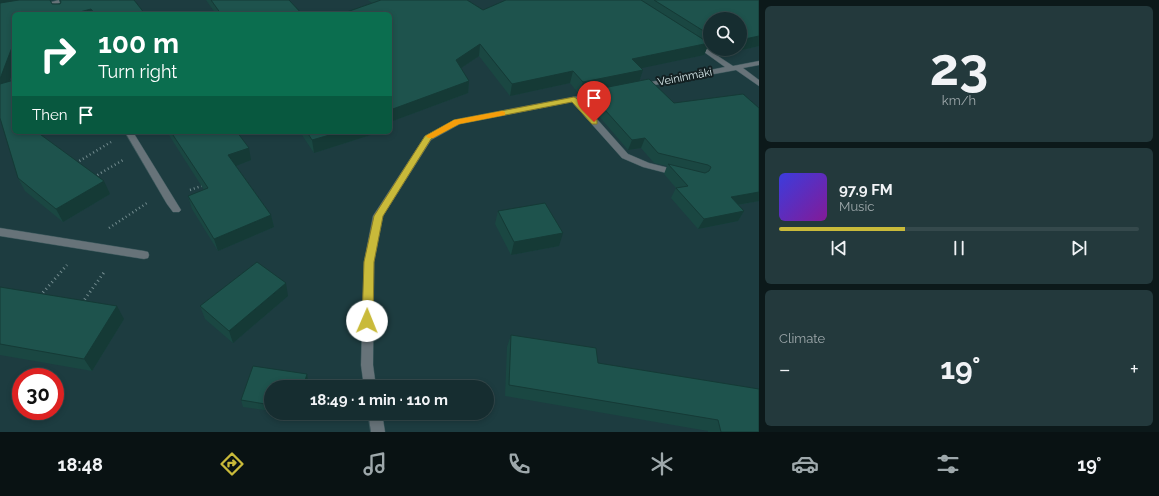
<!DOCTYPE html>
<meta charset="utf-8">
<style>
body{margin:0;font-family:Raleway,sans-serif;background:#23393c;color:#f1f3f6;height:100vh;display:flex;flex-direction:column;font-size:15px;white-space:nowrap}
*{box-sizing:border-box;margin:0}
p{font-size:13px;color:#9ea8ab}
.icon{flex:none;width:22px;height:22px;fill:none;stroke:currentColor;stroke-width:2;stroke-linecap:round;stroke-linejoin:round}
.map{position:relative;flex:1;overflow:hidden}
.panel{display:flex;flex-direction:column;gap:6px;padding:6px;background:#0c191a;width:400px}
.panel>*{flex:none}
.guide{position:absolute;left:12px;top:12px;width:380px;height:122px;border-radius:6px;box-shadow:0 2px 6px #0003,0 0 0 1px #35494c;background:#0b6e4f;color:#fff;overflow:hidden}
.tools{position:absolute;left:703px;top:12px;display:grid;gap:8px}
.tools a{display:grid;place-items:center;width:44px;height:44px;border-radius:50%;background:#162d30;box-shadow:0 2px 6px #0003,0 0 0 1px #35494c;font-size:20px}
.speed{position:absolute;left:12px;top:368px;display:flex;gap:8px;font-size:20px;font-weight:700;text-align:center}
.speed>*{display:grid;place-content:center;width:52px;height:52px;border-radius:50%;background:#162d30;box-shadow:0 2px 6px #0003,0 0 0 1px #35494c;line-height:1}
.speed .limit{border:6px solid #d22;background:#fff;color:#111}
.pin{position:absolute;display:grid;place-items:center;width:34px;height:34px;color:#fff;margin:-41px -17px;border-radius:50% 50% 50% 0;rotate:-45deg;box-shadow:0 0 4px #0007}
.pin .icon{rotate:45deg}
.me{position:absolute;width:44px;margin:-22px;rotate:1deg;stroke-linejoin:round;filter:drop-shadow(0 0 3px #0008)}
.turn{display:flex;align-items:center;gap:14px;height:84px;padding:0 20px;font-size:18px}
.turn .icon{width:52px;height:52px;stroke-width:2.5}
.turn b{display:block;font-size:28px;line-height:34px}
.then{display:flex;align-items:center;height:38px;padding:0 20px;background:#0003;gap:8px;font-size:15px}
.big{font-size:30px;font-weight:700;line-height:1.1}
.panel .tile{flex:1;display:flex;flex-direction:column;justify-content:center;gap:6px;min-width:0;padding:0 14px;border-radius:6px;background:#23393c}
.panel .dial{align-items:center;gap:0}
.dial b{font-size:52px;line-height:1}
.song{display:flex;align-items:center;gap:12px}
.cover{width:48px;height:48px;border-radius:6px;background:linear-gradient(135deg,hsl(240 70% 55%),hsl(290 70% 35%))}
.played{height:4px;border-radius:2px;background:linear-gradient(90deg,#c9ba3a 35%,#35494c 35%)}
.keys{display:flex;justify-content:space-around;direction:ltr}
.heat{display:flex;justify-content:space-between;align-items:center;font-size:22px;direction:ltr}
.trip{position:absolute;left:264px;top:380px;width:230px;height:40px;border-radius:20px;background:#162d30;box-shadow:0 2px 6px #0003,0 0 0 1px #35494c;font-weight:700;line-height:40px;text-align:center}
.menu{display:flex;height:64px;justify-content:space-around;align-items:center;background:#091213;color:#9ea8ab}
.menu .icon{width:28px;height:28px}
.menu .current{color:#c9ba3a}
.menu b{font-size:18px;color:#f1f3f6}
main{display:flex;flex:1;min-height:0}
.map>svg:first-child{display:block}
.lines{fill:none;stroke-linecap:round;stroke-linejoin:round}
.minor-casing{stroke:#3b585c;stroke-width:1}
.path-far1{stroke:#738c8f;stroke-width:2.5;stroke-dasharray:1 3;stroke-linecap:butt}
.path{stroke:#738c8f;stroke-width:3;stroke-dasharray:1 3.5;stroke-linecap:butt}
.minor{fill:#677379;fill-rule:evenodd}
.wall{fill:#1a4742;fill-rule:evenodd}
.shaded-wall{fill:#153a36}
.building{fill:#1e534d;stroke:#153a36}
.route{fill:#c9ba3a;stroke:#837926}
.slow{fill:#f59e0b}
.labels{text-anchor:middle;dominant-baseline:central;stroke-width:4;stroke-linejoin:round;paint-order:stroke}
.street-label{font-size:11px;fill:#daebed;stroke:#132022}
</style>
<main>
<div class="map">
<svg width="759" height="432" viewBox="0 0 759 432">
<rect width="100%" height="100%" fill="#1d3c40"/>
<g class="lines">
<defs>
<path id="minor" d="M 59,0 L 71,0 L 40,8 L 37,6 Z
M 695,41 L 733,66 L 759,61 L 759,65 L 743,68 L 759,80 L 759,86 L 736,70 L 638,88 L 638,84 L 641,84 L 725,67 L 693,44 L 693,42 Z
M 600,92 L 604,94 L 603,96 L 580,100 L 628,154 L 649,163 L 681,171 L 683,173 L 681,175 L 678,176 L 643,167 L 622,158 L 572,102 L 460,124 L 431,140 L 383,216 L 374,262 L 373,365 L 376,387 L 364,387 L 361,365 L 364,262 L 373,216 L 425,136 L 454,120 Z
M 125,132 L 133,132 L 181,210 L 179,212 L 173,212 L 167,204 Z
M 0,228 L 144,251 L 148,252 L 149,255 L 148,258 L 144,259 L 0,236 Z
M 368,413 L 382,413 L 385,432 L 371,432 Z"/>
</defs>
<use href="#minor" class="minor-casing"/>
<path class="path-far1" d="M 76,163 L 111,142
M 94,177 L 123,160
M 190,190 L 204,185
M 109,228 L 147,203"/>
<path class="path" d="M 40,296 L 67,265
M 82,303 L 105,271"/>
<use href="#minor" class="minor"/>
</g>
<path class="wall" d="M 0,0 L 60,4 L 60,3 L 59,0 L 134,0 L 145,14 L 14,14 L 14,69 L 10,81 L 42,136 L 110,194 L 63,222 L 25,191 L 18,178 Z
M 206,0 L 289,0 L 302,14 L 216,14 Z
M 368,0 L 467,0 L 483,10 L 506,0 L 759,0 L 759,46 L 733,52 L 730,49 L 715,53 L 707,48 L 704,55 L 641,68 L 643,70 L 639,81 L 649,79 L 674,103 L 743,94 L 759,108 L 759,201 L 738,205 L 744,211 L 738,221 L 698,229 L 671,198 L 676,188 L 664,174 L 667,166 L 654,163 L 641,148 L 628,150 L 585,100 L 588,92 L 579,94 L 570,83 L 510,96 L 479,56 L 461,68 L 469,81 L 468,93 L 390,122 L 390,14 L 341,14 L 372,3 ZM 710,19 L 740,19 L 740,49 L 710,49 Z
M 167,132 L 237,132 L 251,160 L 236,166 L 271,215 L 274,227 L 218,251 L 192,209 L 188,196 L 204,190 Z
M 300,132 L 380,132 L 314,153 Z
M 498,211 L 559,246 L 511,255 L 495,224 Z
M 0,287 L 124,319 L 92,371 L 0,355 Z
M 288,296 L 233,343 L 205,319 L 200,306 Z
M 511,335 L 598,363 L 759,432 L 708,432 L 708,431 L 505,396 L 507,347 Z
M 253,366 L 307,374 L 308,380 L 306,387 L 271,387 L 271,411 L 243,407 L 241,400 Z
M 284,413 L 299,413 L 298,415 Z"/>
<path class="shaded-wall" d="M 0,0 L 48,0 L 0,4 Z
M 91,9 L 93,14 L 72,14 Z
M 759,36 L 759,46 L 733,52 L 735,49 L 740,49 L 740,40 Z
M 14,42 L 14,69 L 4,96 L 0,88 L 0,79 Z
M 709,43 L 704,55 L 628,71 L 632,59 Z
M 480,44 L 479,56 L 455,72 L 456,60 Z
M 717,49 L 730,49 L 715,53 Z
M 643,70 L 639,82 L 588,91 L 588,92 L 579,94 L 583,82 Z
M 573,71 L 570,83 L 510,96 L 512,84 Z
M 469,81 L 468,93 L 390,122 L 390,110 Z
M 31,132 L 54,132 L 35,138 Z
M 340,132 L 380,132 L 314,153 L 312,140 Z
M 645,138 L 641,148 L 628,150 L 632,140 Z
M 249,148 L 251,160 L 231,168 L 228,155 Z
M 104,181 L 110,194 L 63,222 L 56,209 Z
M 759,192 L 759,201 L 725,207 L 731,197 Z
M 744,211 L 738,221 L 698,229 L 704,219 Z
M 271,215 L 274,227 L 218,251 L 214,239 Z
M 563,233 L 559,246 L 511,255 L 514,242 Z
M 286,283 L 288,296 L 233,343 L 229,331 Z
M 117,306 L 124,319 L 92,371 L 84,359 Z
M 307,374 L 308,380 L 306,387 L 303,387 Z"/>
<path class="building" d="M 19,0 L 50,0 L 52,4 L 60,4 L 61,2 L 60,0 L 134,0 L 145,14 L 95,14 L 91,9 L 72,14 L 14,14 L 14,42 L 0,79 L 0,3 Z
M 211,0 L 289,0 L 302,14 L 221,14 Z
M 381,0 L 467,0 L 483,10 L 506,0 L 641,0 L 709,43 L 632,59 L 643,70 L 583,82 L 573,71 L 512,84 L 480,44 L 456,60 L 469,81 L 390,110 L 390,14 L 341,14 Z
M 654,0 L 759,0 L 759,36 L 740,40 L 740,19 L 710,19 L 710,35 Z
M 649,79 L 674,103 L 743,94 L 759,108 L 759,192 L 731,197 L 744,211 L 704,219 L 676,188 L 688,186 L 668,164 L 705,173 L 709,171 L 711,167 L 708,165 L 658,153 L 645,138 L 632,140 L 588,91 Z
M 14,80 L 14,132 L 37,132 L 104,181 L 56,209 L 18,178 L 0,118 L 0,84 Z
M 171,132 L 237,132 L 249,148 L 228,155 L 271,215 L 214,239 L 188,196 L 208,188 Z
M 307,132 L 340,132 L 312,140 Z
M 545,203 L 563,233 L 514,242 L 498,211 Z
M 257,262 L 286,283 L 229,331 L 200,306 Z
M 0,287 L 117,306 L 84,359 L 0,344 Z
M 511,335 L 596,348 L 598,363 L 759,389 L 759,432 L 721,432 L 718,420 L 509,385 Z
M 253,366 L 307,374 L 303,387 L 271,387 L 271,405 L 241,400 Z"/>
<path class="route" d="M 574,97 L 576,98 L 597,120 L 597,124 L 592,124 L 572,102 L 459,124 L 431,139 L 383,216 L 374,262 L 373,321 L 371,324 L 367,325 L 364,324 L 362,321 L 364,262 L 374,216 L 425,136 L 454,120 Z"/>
<path class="slow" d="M 502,111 L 505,112 L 505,115 L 459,124 L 433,138 L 428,138 L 426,136 L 454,120 Z"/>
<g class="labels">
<g class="street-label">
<text transform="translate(685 77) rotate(-11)">Veininmäki</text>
</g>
</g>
</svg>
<div class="tools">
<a><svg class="icon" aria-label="search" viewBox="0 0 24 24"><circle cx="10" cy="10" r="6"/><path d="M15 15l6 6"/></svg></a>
</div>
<div class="speed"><div class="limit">30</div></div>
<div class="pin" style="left:594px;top:122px;background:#d93025"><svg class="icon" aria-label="arrive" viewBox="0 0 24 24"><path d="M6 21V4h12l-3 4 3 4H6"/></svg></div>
<svg class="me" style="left:367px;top:321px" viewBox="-20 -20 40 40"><circle r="19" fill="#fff"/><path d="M0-13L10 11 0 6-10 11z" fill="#c9ba3a"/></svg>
<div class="trip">18:49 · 1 min · 110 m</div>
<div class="guide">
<div class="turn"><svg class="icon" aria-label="right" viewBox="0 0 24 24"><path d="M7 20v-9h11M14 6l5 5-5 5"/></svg><div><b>100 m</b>Turn right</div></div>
<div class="then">Then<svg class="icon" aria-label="arrive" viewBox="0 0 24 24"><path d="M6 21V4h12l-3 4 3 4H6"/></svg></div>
</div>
</div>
<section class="panel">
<div class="tile dial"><b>23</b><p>km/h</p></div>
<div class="tile">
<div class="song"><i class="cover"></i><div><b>97.9 FM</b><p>Music</p></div></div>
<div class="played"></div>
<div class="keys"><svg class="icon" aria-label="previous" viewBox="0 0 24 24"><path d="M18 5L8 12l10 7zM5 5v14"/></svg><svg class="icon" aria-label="pause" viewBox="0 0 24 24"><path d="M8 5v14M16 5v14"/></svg><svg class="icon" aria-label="next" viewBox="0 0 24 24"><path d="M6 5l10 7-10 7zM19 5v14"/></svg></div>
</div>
<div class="tile"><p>Climate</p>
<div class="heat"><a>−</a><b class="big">19°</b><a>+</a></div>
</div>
</section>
</main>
<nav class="menu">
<b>18:48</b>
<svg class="icon current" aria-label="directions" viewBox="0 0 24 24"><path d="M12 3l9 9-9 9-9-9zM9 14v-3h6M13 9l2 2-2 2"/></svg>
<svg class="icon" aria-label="music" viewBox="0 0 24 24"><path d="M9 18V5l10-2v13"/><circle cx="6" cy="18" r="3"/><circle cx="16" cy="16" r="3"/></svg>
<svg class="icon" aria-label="phone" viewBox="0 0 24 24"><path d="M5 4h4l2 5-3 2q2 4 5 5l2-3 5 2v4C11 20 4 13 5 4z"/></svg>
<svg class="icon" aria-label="climate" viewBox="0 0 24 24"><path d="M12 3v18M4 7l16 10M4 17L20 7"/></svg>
<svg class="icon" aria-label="car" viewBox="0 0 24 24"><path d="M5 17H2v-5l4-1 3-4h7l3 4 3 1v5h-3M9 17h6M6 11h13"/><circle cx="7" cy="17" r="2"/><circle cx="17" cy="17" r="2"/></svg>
<svg class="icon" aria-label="filters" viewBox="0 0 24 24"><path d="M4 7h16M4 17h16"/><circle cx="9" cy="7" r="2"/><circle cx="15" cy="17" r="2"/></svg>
<b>19°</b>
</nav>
